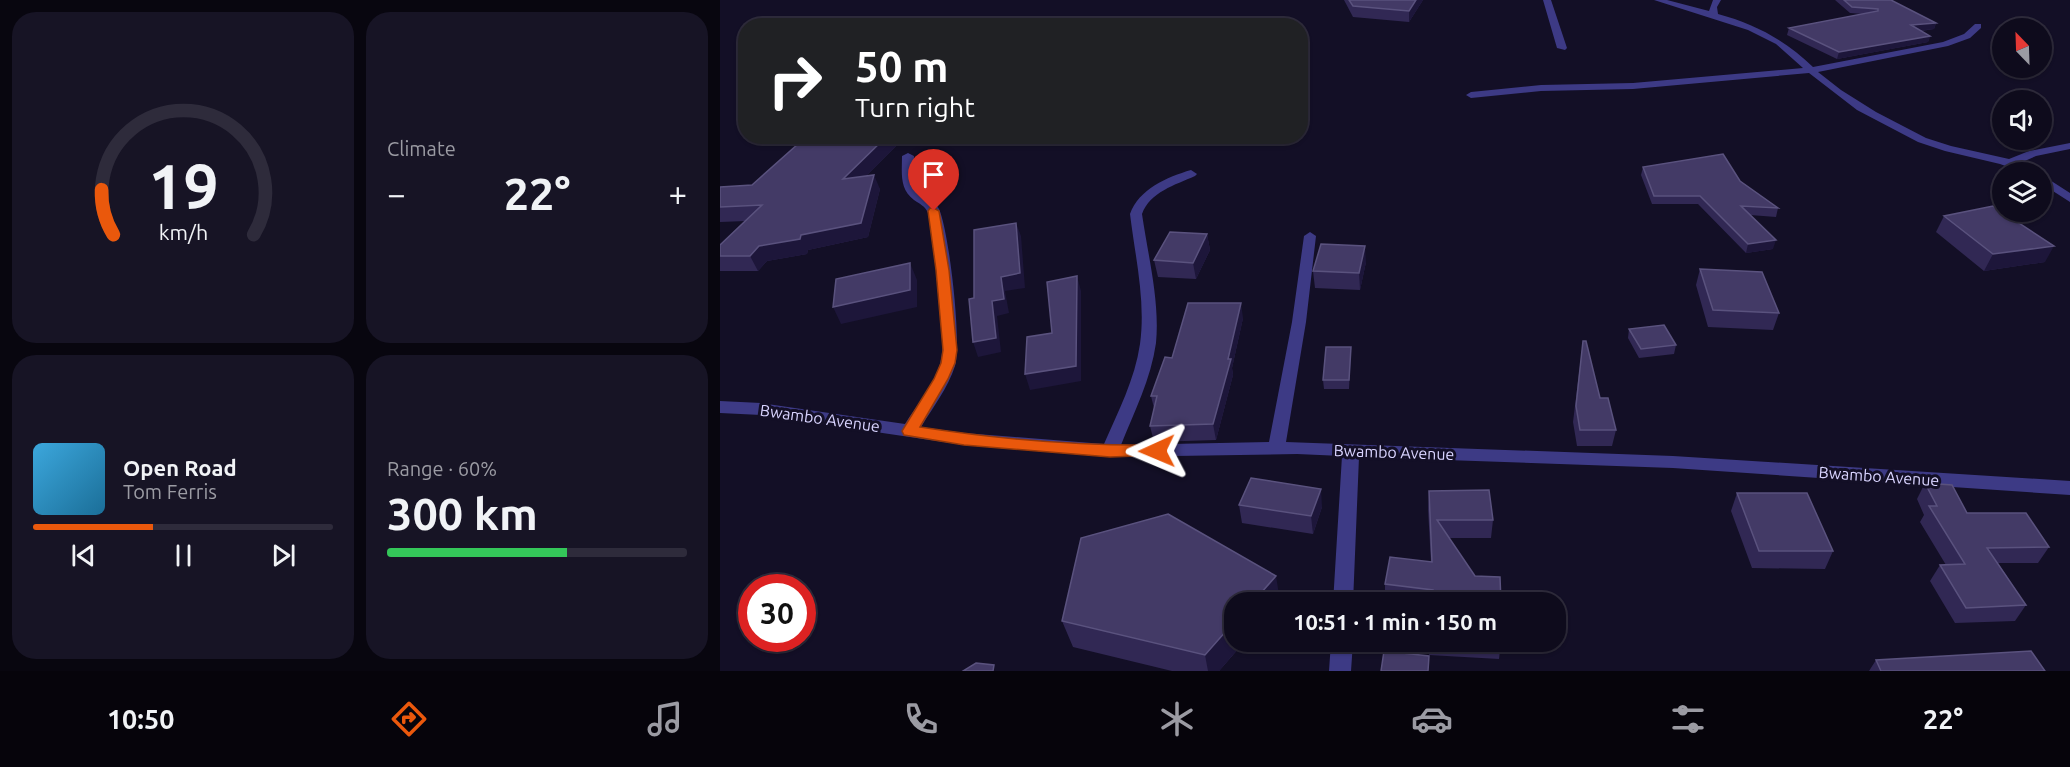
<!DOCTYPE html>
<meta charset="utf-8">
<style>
body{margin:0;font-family:Ubuntu,sans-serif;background:#171425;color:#f1f3f6;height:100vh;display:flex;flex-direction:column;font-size:22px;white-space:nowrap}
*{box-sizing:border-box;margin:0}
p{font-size:20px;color:#9b9ba3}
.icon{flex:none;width:33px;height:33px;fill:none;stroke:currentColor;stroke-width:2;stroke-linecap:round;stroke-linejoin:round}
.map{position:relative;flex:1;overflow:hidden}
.panel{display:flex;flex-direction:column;gap:12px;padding:12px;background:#08060f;width:720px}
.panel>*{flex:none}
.banner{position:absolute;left:18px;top:18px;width:570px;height:126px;border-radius:24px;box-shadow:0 2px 4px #0004,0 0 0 2px #2e2b3b;background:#202124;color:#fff;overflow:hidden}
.needle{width:39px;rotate:337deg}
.buttons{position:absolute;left:1272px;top:18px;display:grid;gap:12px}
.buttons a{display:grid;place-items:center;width:60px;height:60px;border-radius:50%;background:#0e0b1c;box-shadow:0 2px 4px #0004,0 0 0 2px #2e2b3b;font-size:30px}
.speed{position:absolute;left:18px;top:574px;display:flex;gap:12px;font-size:30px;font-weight:700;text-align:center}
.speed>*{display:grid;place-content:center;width:78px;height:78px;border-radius:50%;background:#0e0b1c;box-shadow:0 2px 4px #0004,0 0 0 2px #2e2b3b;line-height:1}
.speed .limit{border:9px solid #d22;background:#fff;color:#111}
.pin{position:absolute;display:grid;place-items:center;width:51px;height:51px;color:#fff;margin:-62px -26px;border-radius:50% 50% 50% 0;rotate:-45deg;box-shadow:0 0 6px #0007}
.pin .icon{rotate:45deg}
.me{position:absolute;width:66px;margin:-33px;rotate:269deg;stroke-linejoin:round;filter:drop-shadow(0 0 4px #0008)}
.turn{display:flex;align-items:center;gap:21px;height:126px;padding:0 18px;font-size:27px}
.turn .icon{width:78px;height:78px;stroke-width:2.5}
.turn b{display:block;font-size:42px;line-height:51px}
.big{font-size:45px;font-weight:700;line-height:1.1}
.panel .card{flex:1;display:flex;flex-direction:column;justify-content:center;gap:9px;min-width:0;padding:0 21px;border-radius:24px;background:#171425}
.panel .dial{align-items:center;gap:0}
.dial svg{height:156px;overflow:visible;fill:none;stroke:#2e2b3b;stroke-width:7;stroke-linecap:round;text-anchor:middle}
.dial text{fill:#f1f3f6;stroke:none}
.song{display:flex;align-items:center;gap:18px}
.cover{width:72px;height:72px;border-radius:9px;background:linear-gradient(135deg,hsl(200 70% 55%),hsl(200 70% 35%))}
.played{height:6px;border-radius:3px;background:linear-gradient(90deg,#ea580c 40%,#2e2b3b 40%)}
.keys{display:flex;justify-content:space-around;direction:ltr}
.heat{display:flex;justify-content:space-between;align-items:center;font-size:33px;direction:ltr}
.charge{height:9px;border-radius:4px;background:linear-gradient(90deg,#34c759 60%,#2e2b3b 0)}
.panel .tiles{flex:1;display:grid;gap:12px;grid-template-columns:repeat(2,1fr)}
.trip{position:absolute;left:504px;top:592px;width:342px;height:60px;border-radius:24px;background:#0e0b1c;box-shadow:0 2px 4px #0004,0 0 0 2px #2e2b3b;font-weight:700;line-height:60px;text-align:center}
.tabs{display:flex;height:96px;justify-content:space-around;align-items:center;background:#06040b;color:#9b9ba3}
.tabs .icon{width:42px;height:42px}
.tabs .active{color:#ea580c}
.tabs b{font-size:27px;color:#f1f3f6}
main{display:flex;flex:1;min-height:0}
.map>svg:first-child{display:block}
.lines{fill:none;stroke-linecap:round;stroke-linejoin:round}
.minor{fill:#3d3a85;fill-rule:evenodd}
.wall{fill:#312854}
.shaded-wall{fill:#1d163a}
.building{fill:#433a66;stroke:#5a527e;stroke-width:1.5}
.route{fill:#ea580c;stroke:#983908;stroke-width:1.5}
.labels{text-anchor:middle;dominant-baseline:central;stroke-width:6;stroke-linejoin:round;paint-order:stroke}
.street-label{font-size:16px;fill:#d9d4ff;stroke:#130f26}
</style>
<main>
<section class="panel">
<div class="tiles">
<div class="card dial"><svg viewBox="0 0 100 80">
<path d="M14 69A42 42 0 1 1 86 69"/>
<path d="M14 69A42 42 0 0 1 8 46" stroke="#ea580c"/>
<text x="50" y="56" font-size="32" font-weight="700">19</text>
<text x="50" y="72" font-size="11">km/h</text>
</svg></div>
<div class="card"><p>Climate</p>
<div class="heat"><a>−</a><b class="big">22°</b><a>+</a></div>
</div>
<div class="card">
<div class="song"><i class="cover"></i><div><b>Open Road</b><p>Tom Ferris</p></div></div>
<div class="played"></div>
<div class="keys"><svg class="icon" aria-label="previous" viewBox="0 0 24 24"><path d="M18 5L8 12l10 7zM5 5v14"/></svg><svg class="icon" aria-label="pause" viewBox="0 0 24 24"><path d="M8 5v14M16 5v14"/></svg><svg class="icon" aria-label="next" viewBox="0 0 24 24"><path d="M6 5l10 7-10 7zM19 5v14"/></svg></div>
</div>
<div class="card"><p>Range · 60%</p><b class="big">300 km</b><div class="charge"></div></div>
</div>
</section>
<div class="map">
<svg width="1350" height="671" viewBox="0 0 1350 671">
<rect width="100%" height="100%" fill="#130f26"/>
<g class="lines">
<path class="minor" d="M 823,0 L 831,0 L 847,48 L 845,50 L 837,48 Z
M 934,0 L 947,0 L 989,11 L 993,0 L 1001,0 L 997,7 L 998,14 C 1035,24 1065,40 1093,67 L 1223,42 L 1244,34 L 1255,24 L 1261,24 L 1261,28 L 1250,38 L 1228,46 L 1098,72 L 1121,90 L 1156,112 L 1206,138 L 1231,146 L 1289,159 L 1309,151 L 1350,143 L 1350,149 L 1316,156 L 1300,163 L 1316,172 L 1302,172 L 1280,164 L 1225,151 L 1198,142 L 1137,110 L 1089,73 L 913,89 L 821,91 L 751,98 L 746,95 L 751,92 L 821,85 L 913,83 L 1083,68 L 1056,44 L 1028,30 Z
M 188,153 L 194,156 L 196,187 C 202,196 214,199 219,209 C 229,231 242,343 235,366 C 228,388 213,407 201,427 L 244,433 L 384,444 C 398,412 415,379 420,344 C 426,301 415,256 410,214 C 419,189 447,177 471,170 L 477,174 L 475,176 C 455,185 430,192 422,214 C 428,256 440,301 436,343 C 431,379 414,412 401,445 L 549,442 L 572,322 L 584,236 L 590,232 L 596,236 L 586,322 L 566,442 L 953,456 L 1350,481 L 1350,495 L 953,468 L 639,457 L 633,603 L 613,603 L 622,456 L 577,454 L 390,457 L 244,445 L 41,415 L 0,413 L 0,401 L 41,403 L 185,424 C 197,405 213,386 220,364 C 229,331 215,249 208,213 C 205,206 200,204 194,200 C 179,189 182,172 182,156 Z
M 1322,175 L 1350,193 L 1350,202 L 1322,184 Z
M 611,642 L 633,642 L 631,671 L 609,671 Z"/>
</g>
<path class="wall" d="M 624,0 L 703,0 L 689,22 L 633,17 Z
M 1115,0 L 1171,0 L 1216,23 L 1214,29 L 1201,31 L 1210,36 L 1208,42 L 1117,59 L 1067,35 L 1069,28 L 1143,14 L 1130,13 Z
M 87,136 L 176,136 L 179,143 L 146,176 L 160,189 L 148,237 L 88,250 L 87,254 L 47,261 L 38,271 L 0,271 L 0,245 L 26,221 L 0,222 L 0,187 L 32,185 Z
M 923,167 L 1020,181 L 1058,208 L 1056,217 L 1030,215 L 1053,249 L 1026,253 L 978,204 L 932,204 L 921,175 Z
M 1224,216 L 1325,262 L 1264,271 L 1216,232 Z
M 487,234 L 490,250 L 476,279 L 438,277 L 434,260 Z
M 646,262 L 640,290 L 595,288 L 593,271 Z
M 980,269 L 1059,313 L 1053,330 L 988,327 L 976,285 Z
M 523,318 L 512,368 L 513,375 L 496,440 L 434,442 L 430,426 L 434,408 L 431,396 L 452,358 Z
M 909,329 L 956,345 L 954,354 L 919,358 L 908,338 Z
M 863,341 L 880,398 L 896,430 L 892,446 L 857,446 L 853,422 Z
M 631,347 L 629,389 L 604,389 L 603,380 Z
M 1205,483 L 1247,513 L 1329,547 L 1318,563 L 1278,563 L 1306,605 L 1295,621 L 1235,623 L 1210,581 L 1220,565 L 1226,565 L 1200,522 L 1204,515 L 1197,499 Z
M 709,491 L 773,520 L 771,538 L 729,538 L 755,576 L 781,603 L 676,603 L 665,602 L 665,584 L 711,562 L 708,509 Z
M 1017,493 L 1113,551 L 1105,569 L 1032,568 L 1011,511 Z
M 519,505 L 602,507 L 593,534 L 522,523 Z
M 560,601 L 499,671 L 452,671 L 353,647 L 342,621 Z
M 710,642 L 781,642 L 779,659 L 709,655 Z
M 1156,660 L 1325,671 L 1149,671 Z"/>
<path class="shaded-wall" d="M 696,0 L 703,0 L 689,22 L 689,11 Z
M 1216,23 L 1214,29 L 1188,32 L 1191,25 Z
M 1210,36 L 1208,42 L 1117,59 L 1119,52 Z
M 167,136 L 176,136 L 179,143 L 129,193 L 123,179 Z
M 154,175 L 160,189 L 148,237 L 88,250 L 87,254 L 47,261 L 38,271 L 30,256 L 39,246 Z
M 296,223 L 301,236 L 305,288 L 285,291 L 289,313 L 277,316 L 281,352 L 258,357 L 253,342 L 272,301 Z
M 487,234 L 490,250 L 476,279 L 473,263 Z
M 1056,240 L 1053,249 L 1026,253 L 1028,244 Z
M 645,246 L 646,262 L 640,290 L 639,273 Z
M 1334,246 L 1325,262 L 1264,271 L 1273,254 Z
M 190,263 L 197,280 L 197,307 L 121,324 L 113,307 Z
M 357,276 L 361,291 L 361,381 L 310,390 L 305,374 L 356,366 Z
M 521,303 L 523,318 L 512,368 L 513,375 L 496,440 L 493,424 Z
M 631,347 L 631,356 L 629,389 L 629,380 Z
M 601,489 L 602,507 L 593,534 L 591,516 Z
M 556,576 L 560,601 L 558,603 L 532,603 Z
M 514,622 L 514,642 L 524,642 L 499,671 L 488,671 L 485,655 Z"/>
<path class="building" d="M 629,0 L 696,0 L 689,11 L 633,6 Z
M 1124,0 L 1171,0 L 1216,23 L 1191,25 L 1210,36 L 1119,52 L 1069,28 L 1158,11 L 1158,9 L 1132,7 Z
M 137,19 L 148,26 L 109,26 Z
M 87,136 L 167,136 L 123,179 L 154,175 L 141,223 L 81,235 L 80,239 L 39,246 L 30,256 L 0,256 L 0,245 L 42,205 L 0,207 L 0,187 L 32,185 Z
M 1003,154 L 1020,181 L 1058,208 L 1021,206 L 1056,240 L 1028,244 L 980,196 L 934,196 L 923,167 Z
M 1273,206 L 1334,246 L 1273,254 L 1224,216 Z
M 296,223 L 300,273 L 281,277 L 284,299 L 272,301 L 276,338 L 253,342 L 249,299 L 254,298 L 254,230 Z
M 450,232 L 487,234 L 473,263 L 434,260 Z
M 601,244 L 645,246 L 639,273 L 593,271 Z
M 190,263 L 190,290 L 113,307 L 116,279 Z
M 980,269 L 1042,272 L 1059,313 L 993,310 Z
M 357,276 L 356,366 L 305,374 L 307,337 L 332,333 L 327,282 Z
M 468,303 L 521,303 L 508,359 L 511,359 L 493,424 L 430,426 L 437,396 L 431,396 L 445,357 L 452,358 Z
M 944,325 L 956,345 L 921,349 L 909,329 Z
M 863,341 L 866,341 L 880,398 L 888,398 L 896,430 L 860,430 L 856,406 Z
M 606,347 L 631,347 L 629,380 L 603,380 Z
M 531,478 L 601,489 L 591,516 L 519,505 Z
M 1205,483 L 1232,485 L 1247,513 L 1306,513 L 1329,547 L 1267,548 L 1306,605 L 1246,608 L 1220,565 L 1245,564 L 1209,506 L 1217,506 Z
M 769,490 L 773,520 L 717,520 L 755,576 L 780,577 L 781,603 L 712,603 L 713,590 L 665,584 L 670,557 L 712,562 L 709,491 Z
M 1017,493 L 1087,493 L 1113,551 L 1039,551 Z
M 448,514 L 556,576 L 532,603 L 514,603 L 514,622 L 485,655 L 342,621 L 361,538 Z
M 664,651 L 709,656 L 708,671 L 661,671 Z
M 1311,651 L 1325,671 L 1161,671 L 1156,660 Z
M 256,663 L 274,665 L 273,671 L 243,671 Z"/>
<path class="route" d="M 210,208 L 214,208 L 219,211 L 229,270 L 237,350 L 235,363 L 228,379 L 200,427 C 278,439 358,446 437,445 L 443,447 L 445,451 L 443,455 L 390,457 L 244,445 L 184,435 L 182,431 L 214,379 L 221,363 L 223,350 L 216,270 L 208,211 Z"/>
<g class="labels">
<g class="street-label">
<text transform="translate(100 418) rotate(8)">Bwambo Avenue</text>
<text transform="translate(674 452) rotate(2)">Bwambo Avenue</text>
<text transform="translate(1159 476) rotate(4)">Bwambo Avenue</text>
</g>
</g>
</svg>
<div class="buttons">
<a><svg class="needle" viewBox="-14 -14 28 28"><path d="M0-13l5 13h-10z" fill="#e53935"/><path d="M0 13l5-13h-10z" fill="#9b9ba3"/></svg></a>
<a><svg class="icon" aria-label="sound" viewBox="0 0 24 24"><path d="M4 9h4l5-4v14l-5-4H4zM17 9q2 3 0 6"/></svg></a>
<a><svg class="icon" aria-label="layers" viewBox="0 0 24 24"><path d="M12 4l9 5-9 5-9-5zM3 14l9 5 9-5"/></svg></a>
</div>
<div class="speed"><div class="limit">30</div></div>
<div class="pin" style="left:214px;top:211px;background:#d93025"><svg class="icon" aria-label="arrive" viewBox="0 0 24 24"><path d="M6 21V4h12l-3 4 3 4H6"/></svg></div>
<svg class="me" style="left:437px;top:451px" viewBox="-20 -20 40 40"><path d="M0-17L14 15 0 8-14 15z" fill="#ea580c" stroke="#fff" stroke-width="4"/></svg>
<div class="trip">10:51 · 1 min · 150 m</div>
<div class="banner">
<div class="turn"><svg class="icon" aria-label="right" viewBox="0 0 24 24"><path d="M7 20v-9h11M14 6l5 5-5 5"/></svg><div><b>50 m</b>Turn right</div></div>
</div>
</div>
</main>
<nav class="tabs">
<b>10:50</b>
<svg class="icon active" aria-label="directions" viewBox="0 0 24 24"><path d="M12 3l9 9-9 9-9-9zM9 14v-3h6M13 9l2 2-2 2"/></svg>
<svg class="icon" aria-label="music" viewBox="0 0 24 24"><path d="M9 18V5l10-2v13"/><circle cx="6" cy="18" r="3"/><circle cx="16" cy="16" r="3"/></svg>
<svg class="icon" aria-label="phone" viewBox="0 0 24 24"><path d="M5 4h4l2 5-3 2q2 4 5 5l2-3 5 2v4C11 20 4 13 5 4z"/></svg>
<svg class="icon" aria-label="climate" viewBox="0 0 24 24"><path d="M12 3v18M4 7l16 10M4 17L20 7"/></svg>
<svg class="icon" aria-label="car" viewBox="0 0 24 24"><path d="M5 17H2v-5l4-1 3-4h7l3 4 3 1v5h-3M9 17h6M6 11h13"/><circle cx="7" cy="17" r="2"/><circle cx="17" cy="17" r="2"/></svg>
<svg class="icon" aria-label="filters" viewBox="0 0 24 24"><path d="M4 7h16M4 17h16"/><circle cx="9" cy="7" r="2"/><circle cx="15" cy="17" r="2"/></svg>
<b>22°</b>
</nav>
